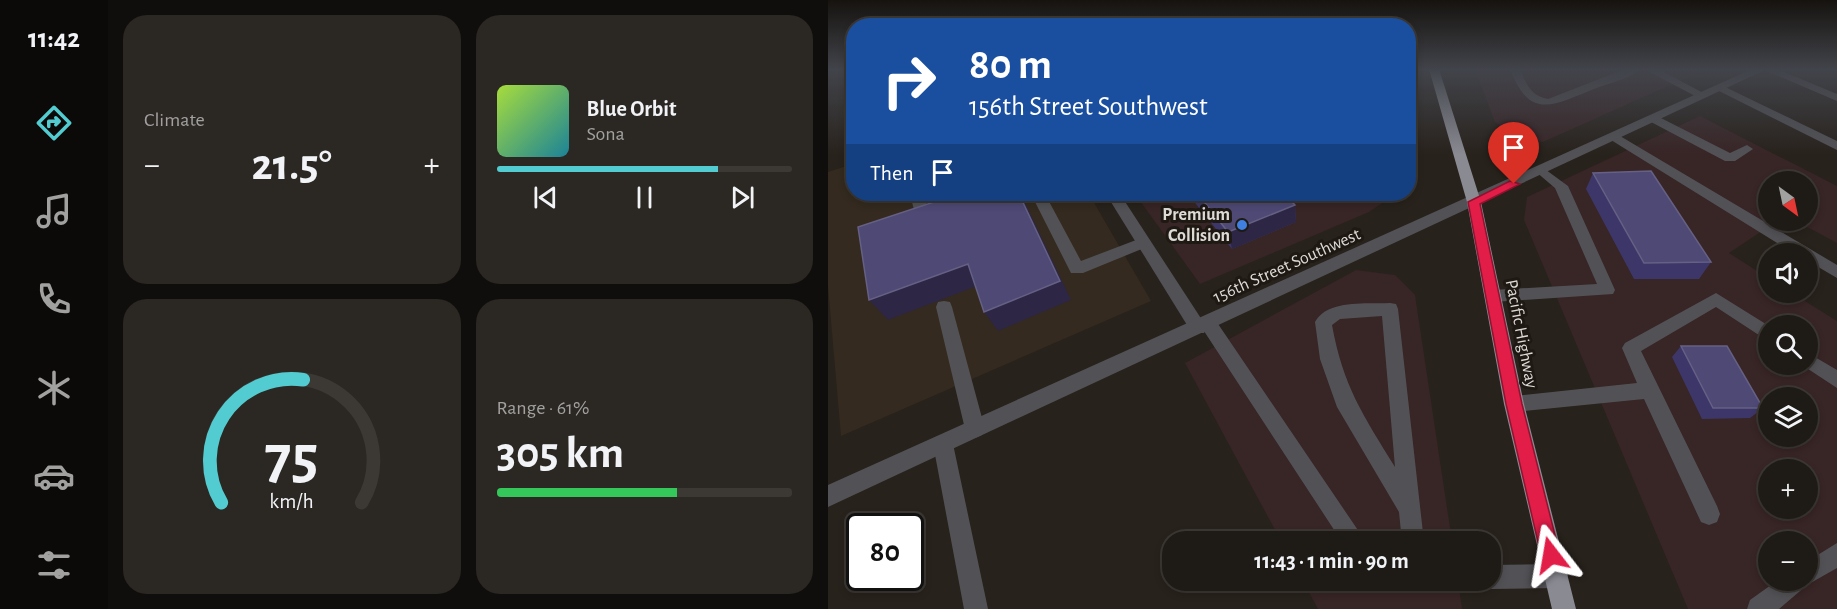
<!DOCTYPE html>
<meta charset="utf-8">
<style>
body{margin:0;font-family:"Alegreya Sans",sans-serif;background:#2b2722;color:#f1f3f6;height:100vh;display:flex;flex-direction:column;font-size:22px;white-space:nowrap}
*{box-sizing:border-box;margin:0}
p{font-size:20px;color:#a1a1a0}
.icon{flex:none;width:33px;height:33px;fill:none;stroke:currentColor;stroke-width:2;stroke-linecap:round;stroke-linejoin:round}
.map{position:relative;flex:1;overflow:hidden}
.side{display:flex;flex-direction:column;gap:15px;padding:15px;background:#100e0c;width:720px}
.side>*{flex:none}
.guide{position:absolute;left:18px;top:18px;width:570px;height:183px;border-radius:24px;box-shadow:0 3px 9px #0003,0 0 0 2px #3c3834;background:#1a4fa0;color:#fff;overflow:hidden}
.needle{width:39px;rotate:147deg}
.buttons{position:absolute;left:930px;top:171px;display:grid;gap:12px}
.buttons a{display:grid;place-items:center;width:60px;height:60px;border-radius:50%;background:#1e1a15;box-shadow:0 3px 9px #0003,0 0 0 2px #3c3834;font-size:30px}
.speed{position:absolute;left:18px;top:513px;display:flex;gap:12px;font-size:30px;font-weight:700;text-align:center}
.speed>*{display:grid;place-content:center;width:78px;height:78px;border-radius:50%;background:#1e1a15;box-shadow:0 3px 9px #0003,0 0 0 2px #3c3834;line-height:1}
.speed .limit{border:3px solid #111;border-radius:9px;background:#fff;color:#111}
.pin{position:absolute;display:grid;place-items:center;width:51px;height:51px;color:#fff;margin:-62px -26px;border-radius:50% 50% 50% 0;rotate:-45deg;box-shadow:0 0 6px #0007}
.pin .icon{rotate:45deg}
.me{position:absolute;width:66px;margin:-33px;rotate:346deg;stroke-linejoin:round;filter:drop-shadow(0 0 4px #0008)}
.turn{display:flex;align-items:center;gap:21px;height:126px;padding:0 24px;font-size:27px}
.turn .icon{width:78px;height:78px;stroke-width:2.5}
.turn b{display:block;font-size:42px;line-height:51px}
.then{display:flex;align-items:center;height:57px;padding:0 24px;background:#0003;gap:12px;font-size:22px}
.big{font-size:45px;font-weight:600;line-height:1.1}
.side .card{flex:1;display:flex;flex-direction:column;justify-content:center;gap:9px;min-width:0;padding:0 21px;border-radius:24px;background:#2b2722}
.side .dial{align-items:center;gap:0}
.dial svg{height:156px;overflow:visible;fill:none;stroke:#3c3834;stroke-width:7;stroke-linecap:round;text-anchor:middle}
.dial text{fill:#f1f3f6;stroke:none}
.song{display:flex;align-items:center;gap:18px}
.cover{width:72px;height:72px;border-radius:9px;background:linear-gradient(135deg,hsl(80 70% 55%),hsl(190 70% 35%))}
.played{height:6px;border-radius:3px;background:linear-gradient(90deg,#52ccd0 75%,#3c3834 75%)}
.keys{display:flex;justify-content:space-around;direction:ltr}
.heat{display:flex;justify-content:space-between;align-items:center;font-size:33px;direction:ltr}
.charge{height:9px;border-radius:4px;background:linear-gradient(90deg,#34c759 61%,#3c3834 0)}
.side .tiles{flex:1;display:grid;gap:15px;grid-template-columns:repeat(2,1fr)}
.trip{position:absolute;left:334px;top:531px;width:339px;height:60px;border-radius:24px;background:#1e1a15;box-shadow:0 3px 9px #0003,0 0 0 2px #3c3834;font-weight:600;line-height:60px;text-align:center}
main{display:flex;flex:1;min-height:0}
.dock{display:flex;flex-direction:column;width:108px;justify-content:space-around;align-items:center;background:#0c0a08;color:#a1a1a0}
.dock .icon{width:42px;height:42px}
.dock .active{color:#52ccd0}
.dock b{font-size:27px;color:#f1f3f6}
.map>svg:first-child{display:block}
.commercial{fill:#382526;fill-rule:evenodd}
.built{fill:#342a1f}
.lines{fill:none;stroke-linecap:round;stroke-linejoin:round}
.service{fill:#525256;fill-rule:evenodd}
.minor{fill:#525256;fill-rule:evenodd}
.tertiary{fill:#525256;fill-rule:evenodd}
.trunk{fill:#898a92;fill-rule:evenodd}
.wall{fill:#3d3769}
.shaded-wall{fill:#2d2745}
.building{fill:#4e4975;stroke:#656084;stroke-width:1.5}
.route{fill:#e11d48;stroke:#92132f;stroke-width:1.5}
.shop-dot{fill:#3f7fe0;stroke:#1e1913;stroke-width:2}
.labels{text-anchor:middle;dominant-baseline:central;stroke-width:6;stroke-linejoin:round;paint-order:stroke}
.poi-label{font-size:18px;font-weight:bold;fill:#dedad6;stroke:#1e1913;text-anchor:end}
.street-label{font-size:18px;fill:#dedad6;stroke:#1e1913}
</style>
<main>
<nav class="dock">
<b>11:42</b>
<svg class="icon active" aria-label="directions" viewBox="0 0 24 24"><path d="M12 3l9 9-9 9-9-9zM9 14v-3h6M13 9l2 2-2 2"/></svg>
<svg class="icon" aria-label="music" viewBox="0 0 24 24"><path d="M9 18V5l10-2v13"/><circle cx="6" cy="18" r="3"/><circle cx="16" cy="16" r="3"/></svg>
<svg class="icon" aria-label="phone" viewBox="0 0 24 24"><path d="M5 4h4l2 5-3 2q2 4 5 5l2-3 5 2v4C11 20 4 13 5 4z"/></svg>
<svg class="icon" aria-label="climate" viewBox="0 0 24 24"><path d="M12 3v18M4 7l16 10M4 17L20 7"/></svg>
<svg class="icon" aria-label="car" viewBox="0 0 24 24"><path d="M5 17H2v-5l4-1 3-4h7l3 4 3 1v5h-3M9 17h6M6 11h13"/><circle cx="7" cy="17" r="2"/><circle cx="17" cy="17" r="2"/></svg>
<svg class="icon" aria-label="filters" viewBox="0 0 24 24"><path d="M4 7h16M4 17h16"/><circle cx="9" cy="7" r="2"/><circle cx="15" cy="17" r="2"/></svg>
</nav>
<section class="side">
<div class="tiles">
<div class="card"><p>Climate</p>
<div class="heat"><a>−</a><b class="big">21.5°</b><a>+</a></div>
</div>
<div class="card">
<div class="song"><i class="cover"></i><div><b>Blue Orbit</b><p>Sona</p></div></div>
<div class="played"></div>
<div class="keys"><svg class="icon" aria-label="previous" viewBox="0 0 24 24"><path d="M18 5L8 12l10 7zM5 5v14"/></svg><svg class="icon" aria-label="pause" viewBox="0 0 24 24"><path d="M8 5v14M16 5v14"/></svg><svg class="icon" aria-label="next" viewBox="0 0 24 24"><path d="M6 5l10 7-10 7zM19 5v14"/></svg></div>
</div>
<div class="card dial"><svg viewBox="0 0 100 80">
<path d="M14 69A42 42 0 1 1 86 69"/>
<path d="M14 69A42 42 0 0 1 56 6" stroke="#52ccd0"/>
<text x="50" y="56" font-size="32" font-weight="700">75</text>
<text x="50" y="72" font-size="11">km/h</text>
</svg></div>
<div class="card"><p>Range · 61%</p><b class="big">305 km</b><div class="charge"></div></div>
</div>
</section>
<div class="map">
<svg width="1009" height="609" viewBox="0 0 1009 609">
<rect width="100%" height="100%" fill="#28221c"/>
<path class="commercial" d="M 647,69 L 878,69 L 715,142 L 691,138 L 667,122 Z
M 872,116 L 1009,186 L 1009,243 L 968,221 L 980,220 L 980,182 L 940,182 L 940,220 L 949,221 L 901,253 L 940,278 L 940,292 L 964,293 L 1009,321 L 1009,609 L 860,609 L 696,220 L 699,197 ZM 940,326 L 980,326 L 980,364 L 940,364 ZM 940,398 L 980,398 L 980,436 L 940,436 ZM 940,470 L 980,470 L 980,508 L 940,508 ZM 940,542 L 980,542 L 980,580 L 940,580 Z
M 307,194 L 567,194 L 541,212 L 372,284 Z
M 528,270 L 567,275 L 587,295 L 624,541 L 453,541 L 357,363 Z
M 475,581 L 630,581 L 634,609 L 490,609 Z"/>
<path class="built" d="M 25,164 L 26,194 L 261,194 L 323,301 L 13,436 L 0,286 L 0,172 Z"/>
<g class="lines">
<path class="service" d="M 682,69 L 692,69 C 698,84 703,96 720,99 L 797,69 L 813,69 C 801,79 781,83 766,89 C 725,105 702,121 682,69 Z
M 816,69 L 830,69 L 881,96 L 871,98 Z
M 934,69 L 949,69 L 1009,94 L 1009,101 Z
M 893,85 L 1009,141 L 1009,150 L 889,90 L 887,88 Z
M 827,115 L 902,153 L 919,145 L 925,149 L 907,161 L 897,161 L 823,122 L 821,119 Z
M 787,133 L 1009,265 L 1009,278 L 980,261 L 980,254 L 967,254 L 783,140 L 783,134 Z
M 714,167 L 740,186 L 787,290 L 785,294 L 665,302 L 659,300 L 657,296 L 659,292 L 665,290 L 769,284 L 727,188 L 707,171 Z
M 82,194 L 96,194 L 103,222 L 101,225 L 96,227 L 89,222 Z
M 203,194 L 217,194 L 253,261 L 316,237 L 323,242 L 321,246 L 255,273 L 243,273 Z
M 888,293 L 941,326 L 940,341 L 888,307 L 813,351 L 889,506 L 892,514 L 889,522 L 881,525 L 873,522 L 816,399 L 686,412 L 679,410 L 676,404 L 679,398 L 686,396 L 809,383 L 794,348 L 797,343 Z
M 116,301 L 122,302 L 124,307 L 157,429 L 154,435 L 147,438 L 140,435 L 137,429 L 108,307 L 110,302 Z
M 562,303 L 568,304 L 570,309 L 596,542 L 574,542 L 571,512 L 509,407 L 492,359 L 487,322 C 499,299 540,304 562,303 ZM 554,316 L 567,467 C 535,415 515,386 504,325 L 512,319 Z
M 380,316 L 386,318 L 538,542 L 514,542 L 374,328 L 372,323 L 374,318 Z
M 980,353 L 1009,370 L 1009,388 L 974,365 L 980,364 Z
M 115,435 L 122,437 L 125,444 L 160,609 L 136,609 L 105,444 L 108,437 Z
M 1009,543 L 1009,568 L 979,585 L 951,609 L 919,609 L 922,600 L 950,580 L 980,580 L 980,561 Z
M 728,564 L 736,568 L 740,576 L 736,584 L 728,588 L 663,589 L 655,585 L 653,580 L 663,580 L 663,565 Z"/>
<path class="minor" d="M 278,194 L 292,194 L 376,323 L 379,328 L 376,333 L 364,333 Z"/>
<path class="tertiary" d="M 924,69 L 939,69 L 0,507 L 0,485 Z"/>
<path class="trunk" d="M 601,69 L 611,69 L 653,202 L 696,404 L 748,609 L 724,609 L 676,404 L 639,202 Z"/>
</g>
<path class="wall" d="M 765,173 L 883,262 L 871,279 L 806,279 L 758,189 Z
M 360,194 L 456,194 L 467,205 L 468,222 L 404,249 Z
M 853,346 L 935,408 L 922,418 L 874,419 L 844,357 Z"/>
<path class="shaded-wall" d="M 191,194 L 193,194 L 243,300 L 170,331 L 156,312 Z
M 467,205 L 468,222 L 404,249 L 400,232 Z
M 140,264 L 154,284 L 60,320 L 41,300 Z"/>
<path class="building" d="M 823,171 L 883,262 L 816,263 L 765,173 Z
M 117,194 L 191,194 L 232,281 L 156,312 L 140,264 L 41,300 L 30,227 L 118,198 Z
M 370,194 L 456,194 L 467,205 L 400,232 Z
M 853,346 L 899,346 L 935,408 L 885,408 Z"/>
<linearGradient id="sky" x2="0" y2="1"><stop stop-color="#16130f"/><stop offset="0.45" stop-color="#42444b"/><stop offset="1" stop-color="#42444b" stop-opacity="0"/></linearGradient>
<rect width="1009" height="155" fill="url(#sky)"/>
<path class="route" d="M 682,181 L 692,184 L 652,204 L 694,404 L 732,555 L 729,561 L 723,564 L 716,561 L 713,555 L 678,404 L 640,202 Z"/>
<circle class="shop-dot" cx="414" cy="225" r="6"/>
<g class="labels">
<g class="poi-label">
<text x="402" y="215">Premium<tspan x="402" dy="21">Collision</tspan></text>
</g>
<g class="street-label">
<text transform="translate(459 266) rotate(-24)">156th Street Southwest</text>
<text transform="translate(693 334) rotate(79)">Pacific Highway</text>
</g>
</g>
</svg>
<div class="buttons">
<a><svg class="needle" viewBox="-14 -14 28 28"><path d="M0-13l5 13h-10z" fill="#e53935"/><path d="M0 13l5-13h-10z" fill="#a1a1a0"/></svg></a>
<a><svg class="icon" aria-label="sound" viewBox="0 0 24 24"><path d="M4 9h4l5-4v14l-5-4H4zM17 9q2 3 0 6"/></svg></a>
<a><svg class="icon" aria-label="search" viewBox="0 0 24 24"><circle cx="10" cy="10" r="6"/><path d="M15 15l6 6"/></svg></a>
<a><svg class="icon" aria-label="layers" viewBox="0 0 24 24"><path d="M12 4l9 5-9 5-9-5zM3 14l9 5 9-5"/></svg></a>
<a>+</a>
<a>−</a>
</div>
<div class="speed"><div class="limit">80</div></div>
<div class="pin" style="left:686px;top:184px;background:#d93025"><svg class="icon" aria-label="arrive" viewBox="0 0 24 24"><path d="M6 21V4h12l-3 4 3 4H6"/></svg></div>
<svg class="me" style="left:723px;top:555px" viewBox="-20 -20 40 40"><path d="M0-17L14 15 0 8-14 15z" fill="#e11d48" stroke="#fff" stroke-width="4"/></svg>
<div class="trip">11:43 · 1 min · 90 m</div>
<div class="guide">
<div class="turn"><svg class="icon" aria-label="right" viewBox="0 0 24 24"><path d="M7 20v-9h11M14 6l5 5-5 5"/></svg><div><b>80 m</b>156th Street Southwest</div></div>
<div class="then">Then<svg class="icon" aria-label="arrive" viewBox="0 0 24 24"><path d="M6 21V4h12l-3 4 3 4H6"/></svg></div>
</div>
</div>
</main>
